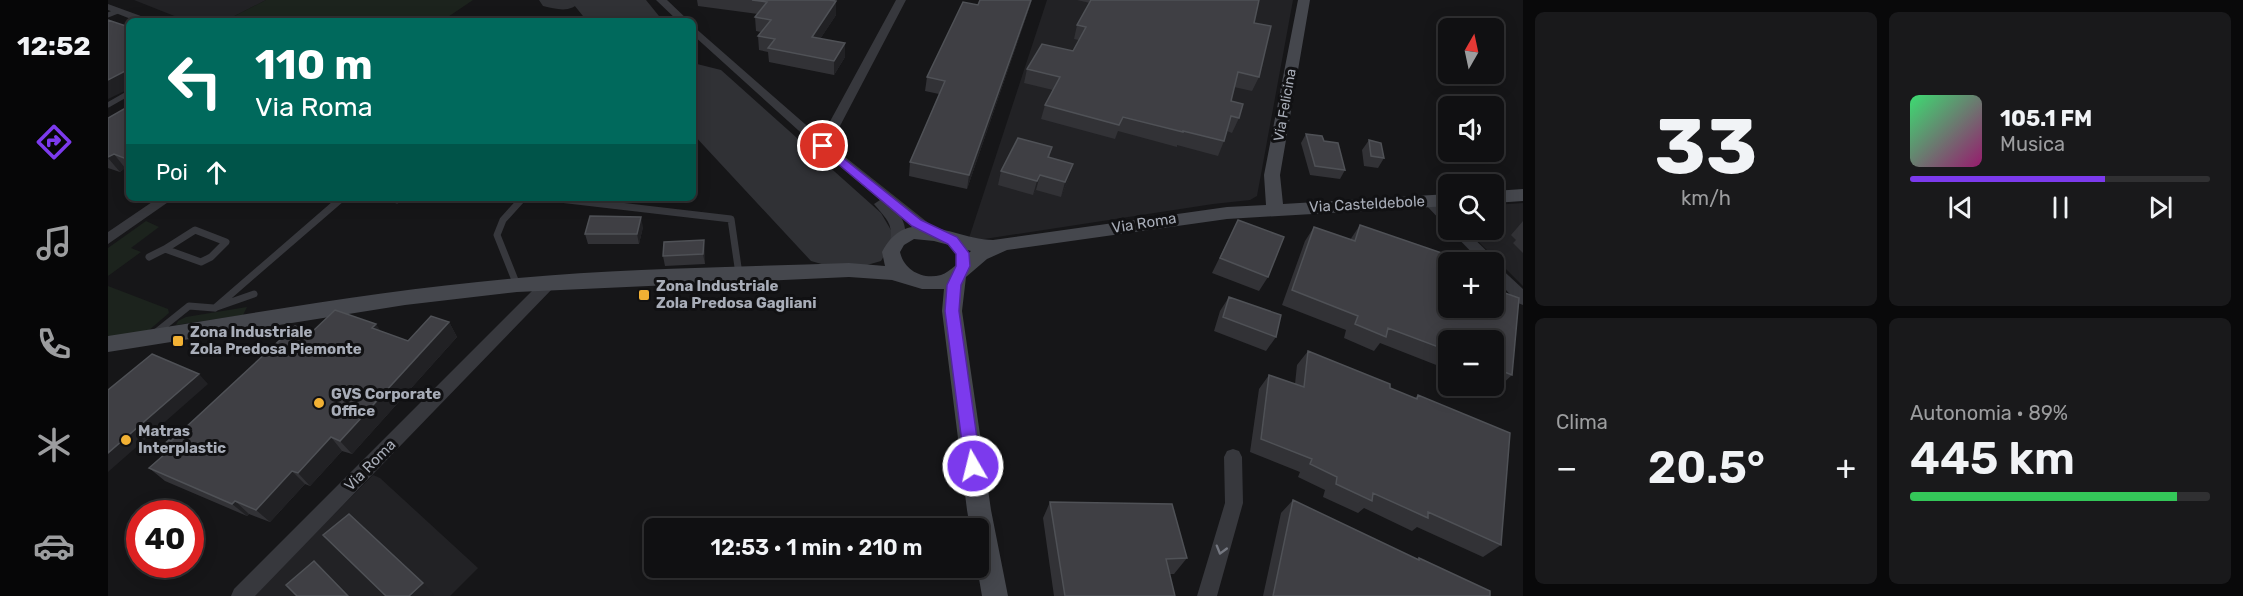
<!DOCTYPE html>
<html lang="it">
<meta charset="utf-8">
<style>
body{margin:0;font-family:Rubik,sans-serif;background:#19191b;color:#f1f3f6;height:100vh;display:flex;flex-direction:column;font-size:22px;white-space:nowrap}
*{box-sizing:border-box;margin:0}
p{font-size:20px;color:#9c9d9f}
.icon{flex:none;width:33px;height:33px;fill:none;stroke:currentColor;stroke-width:2;stroke-linecap:round;stroke-linejoin:round}
.map{position:relative;flex:1;overflow:hidden}
.panel{display:flex;flex-direction:column;gap:12px;padding:12px;background:#09090a;width:720px}
.panel>*{flex:none}
.guide{position:absolute;left:18px;top:18px;width:570px;height:183px;border-radius:9px;box-shadow:0 3px 15px #0003,0 0 0 2px #303032;background:#00695c;color:#fff;overflow:hidden}
.needle{width:39px;rotate:9deg}
.tools{position:absolute;left:1330px;top:18px;display:grid;gap:12px}
.tools a{display:grid;place-items:center;width:66px;height:66px;border-radius:9px;background:#101012;box-shadow:0 3px 15px #0003,0 0 0 2px #303032;font-size:30px}
.speed{position:absolute;left:18px;top:500px;display:flex;gap:12px;font-size:30px;font-weight:700;text-align:center}
.speed>*{display:grid;place-content:center;width:78px;height:78px;border-radius:50%;background:#101012;box-shadow:0 3px 15px #0003,0 0 0 2px #303032;line-height:1}
.speed .limit{border:9px solid #d22;background:#fff;color:#111}
.pin{position:absolute;display:grid;place-items:center;width:51px;height:51px;color:#fff;margin:-26px;border:3px solid #fff;border-radius:50%;box-shadow:0 2px 6px #0007}
.me{position:absolute;width:66px;margin:-33px;rotate:352deg;stroke-linejoin:round;filter:drop-shadow(0 0 4px #0008)}
.turn{display:flex;align-items:center;gap:21px;height:126px;padding:0 30px;font-size:27px}
.turn .icon{width:78px;height:78px;stroke-width:2.5}
.turn b{display:block;font-size:42px;line-height:51px}
.then{display:flex;align-items:center;height:57px;padding:0 30px;background:#0003;gap:12px;font-size:22px}
.big{font-size:45px;font-weight:600;line-height:1.1}
.panel .widget{flex:1;display:flex;flex-direction:column;justify-content:center;gap:9px;min-width:0;padding:0 21px;border-radius:9px;background:#19191b}
.panel .dial{align-items:center;gap:0}
.dial b{font-size:78px;line-height:1}
.song{display:flex;align-items:center;gap:18px}
.cover{width:72px;height:72px;border-radius:9px;background:linear-gradient(135deg,hsl(140 70% 55%),hsl(320 70% 35%))}
.played{height:6px;border-radius:3px;background:linear-gradient(90deg,#7c3aed 65%,#303032 65%)}
.keys{display:flex;justify-content:space-around;direction:ltr}
.heat{display:flex;justify-content:space-between;align-items:center;font-size:33px;direction:ltr}
.charge{height:9px;border-radius:4px;background:linear-gradient(90deg,#34c759 89%,#303032 0)}
.panel .tiles{flex:1;display:grid;gap:12px;grid-template-columns:repeat(2,1fr)}
.trip{position:absolute;left:536px;top:518px;width:345px;height:60px;border-radius:9px;background:#101012;box-shadow:0 3px 15px #0003,0 0 0 2px #303032;font-weight:600;line-height:60px;text-align:center}
main{display:flex;flex:1;min-height:0}
.menu{display:flex;flex-direction:column;width:108px;justify-content:space-around;align-items:center;background:#060607;color:#9c9d9f}
.menu .icon{width:42px;height:42px}
.menu .selected{color:#7c3aed}
.menu b{font-size:27px;color:#f1f3f6}
.map>svg:first-child{display:block}
.built{fill:#222225}
.green{fill:#1c231d}
.lines{fill:none;stroke-linecap:round;stroke-linejoin:round}
.taxiway{fill:#303135;fill-rule:evenodd}
.runway{fill:#303135;fill-rule:evenodd}
.lane-far1{stroke:#37383d;stroke-width:5}
.lane{stroke:#37383d;stroke-width:7}
.street{fill:#37383d;fill-rule:evenodd}
.secondary{fill:#45474d;fill-rule:evenodd}
.wall{fill:#323236}
.shaded-wall{fill:#212124}
.building{fill:#3f3f44;stroke:#4f5156;stroke-width:1.5}
.oneway{stroke:#757881}
.route{fill:#7c3aed;stroke:#51269a;stroke-width:1.5}
.poi-dot{fill:#f2b134;stroke:#111113;stroke-width:2}
.labels{text-anchor:middle;dominant-baseline:central;stroke-width:6;stroke-linejoin:round;paint-order:stroke}
.far-street-label{font-size:14px;fill:#a8adb8;stroke:#111113}
.street-label{font-size:15px;fill:#a8adb8;stroke:#111113}
.poi-label{font-size:15px;font-weight:bold;fill:#a8adb8;stroke:#111113;text-anchor:start}
</style>
<main>
<nav class="menu">
<b>12:52</b>
<svg class="icon selected" aria-label="directions" viewBox="0 0 24 24"><path d="M12 3l9 9-9 9-9-9zM9 14v-3h6M13 9l2 2-2 2"/></svg>
<svg class="icon" aria-label="music" viewBox="0 0 24 24"><path d="M9 18V5l10-2v13"/><circle cx="6" cy="18" r="3"/><circle cx="16" cy="16" r="3"/></svg>
<svg class="icon" aria-label="phone" viewBox="0 0 24 24"><path d="M5 4h4l2 5-3 2q2 4 5 5l2-3 5 2v4C11 20 4 13 5 4z"/></svg>
<svg class="icon" aria-label="climate" viewBox="0 0 24 24"><path d="M12 3v18M4 7l16 10M4 17L20 7"/></svg>
<svg class="icon" aria-label="car" viewBox="0 0 24 24"><path d="M5 17H2v-5l4-1 3-4h7l3 4 3 1v5h-3M9 17h6M6 11h13"/><circle cx="7" cy="17" r="2"/><circle cx="17" cy="17" r="2"/></svg>
</nav>
<div class="map">
<svg width="1415" height="596" viewBox="0 0 1415 596">
<rect width="100%" height="100%" fill="#161618"/>
<path class="built" d="M 26,0 L 158,0 L 117,21 L 79,21 Z
M 939,0 L 1185,0 L 1149,196 L 1142,200 L 1105,204 L 870,240 L 861,238 Z
M 1415,203 L 1415,286 L 1359,230 L 1386,230 L 1386,205 Z
M 265,475 L 272,478 L 370,568 L 342,596 L 145,596 Z"/>
<path class="green" d="M 158,0 L 365,0 L 334,21 L 117,21 Z
M 38,221 L 51,227 L 23,248 L 33,252 L 0,276 L 0,248 Z
M 0,286 L 60,309 L 61,313 L 40,331 L 0,337 Z
M 139,307 L 135,315 L 68,325 L 70,321 L 78,317 Z"/>
<g class="lines">
<path class="taxiway" d="M 431,0 L 473,0 C 463,14 449,9 435,6 Z"/>
<path class="runway" d="M 462,0 L 538,0 L 555,21 L 479,21 Z
M 585,63 L 613,70 L 773,213 L 787,237 L 773,261 L 738,271 L 703,261 L 585,134 Z"/>
<path class="lane-far1" d="M 0,15 L 10,11
M 0,105 L 21,93"/>
<path class="lane" d="M 283,198 L 289,200
M 443,198 L 623,219 L 631,274
M 87,230 L 118,242 L 103,257 L 93,262 L 57,249 Z
M 41,257 L 57,249
M 409,285 L 389,235 L 395,220 L 415,198
M 107,308 L 234,198
M 46,334 L 81,306 L 106,308 L 146,294"/>
<path class="street" d="M 548,0 L 559,0 L 581,21 L 570,21 Z
M 788,0 L 798,0 L 722,145 L 833,233 L 826,238 L 821,236 L 793,217 C 798,226 799,236 794,245 L 789,247 L 782,242 C 786,223 777,218 766,204 L 772,200 L 711,149 L 585,35 L 585,26 L 713,138 Z
M 0,4 L 41,19 L 42,21 L 28,21 L 0,10 Z
M 1322,197 L 1327,198 L 1341,213 L 1341,226 L 1336,224 L 1317,204 L 1315,201 L 1317,198 Z
M 50,198 L 66,198 L 0,244 L 0,232 Z
M 1342,230 L 1357,230 L 1386,258 L 1387,263 L 1415,289 L 1415,305 L 1410,303 L 1386,277 L 1386,262 L 1373,262 Z
M 441,278 L 446,279 L 448,283 L 446,287 L 147,596 L 123,596 L 126,589 L 436,279 Z
M 1125,449 L 1131,451 L 1134,457 L 1135,503 L 1109,596 L 1089,596 L 1117,503 L 1116,457 L 1119,451 Z"/>
<path class="secondary" d="M 1190,0 L 1202,0 L 1172,175 L 1175,204 L 1341,194 L 1341,206 L 1119,219 L 899,250 L 879,259 L 858,277 L 854,311 L 883,510 L 900,596 L 874,596 L 869,567 L 870,528 L 862,528 L 859,510 L 834,311 L 836,289 L 814,289 L 784,280 L 741,277 L 409,292 L 297,305 L 0,352 L 0,336 C 136,315 272,290 410,278 C 520,268 631,267 741,263 L 777,266 L 774,252 C 800,203 842,239 885,240 L 1119,207 L 1158,205 L 1156,175 ZM 806,239 L 826,241 L 863,251 C 854,259 844,271 833,275 C 814,280 796,270 792,252 L 796,245 Z
M 1415,189 L 1415,201 L 1386,203 L 1386,191 Z"/>
</g>
<path class="wall" d="M 589,0 L 721,0 L 728,15 L 712,39 L 737,43 L 737,57 L 726,75 L 661,62 L 660,52 L 651,50 L 650,36 L 653,32 L 648,31 L 647,17 L 650,14 L 590,6 Z
M 924,0 L 859,189 L 801,176 L 802,162 L 831,94 L 817,91 L 819,77 L 870,5 Z
M 969,0 L 1151,0 L 1146,23 L 1151,77 L 1144,91 L 1126,87 L 1123,101 L 1131,118 L 1124,133 L 1119,131 L 1116,141 L 1110,156 L 1069,145 L 1069,147 L 1010,131 L 1007,139 L 933,119 L 937,105 L 945,90 L 916,83 L 919,69 L 965,51 L 971,40 L 966,39 L 969,25 L 982,3 Z
M 21,106 L 21,170 L 17,168 L 12,172 L 0,168 L 0,118 Z
M 1198,134 L 1237,170 L 1232,179 L 1202,175 L 1193,143 Z
M 1261,140 L 1276,158 L 1270,168 L 1256,166 L 1254,150 Z
M 944,147 L 941,158 L 961,178 L 953,197 L 928,190 L 925,195 L 890,185 L 893,171 Z
M 1130,220 L 1160,277 L 1151,291 L 1104,273 Z
M 1415,221 L 1415,253 L 1405,243 L 1408,240 L 1403,235 Z
M 1252,225 L 1360,262 L 1341,262 L 1341,308 L 1386,308 L 1386,289 L 1411,298 L 1404,375 L 1389,389 L 1380,386 L 1386,386 L 1386,340 L 1341,340 L 1341,370 L 1272,343 L 1266,351 L 1236,338 L 1238,330 L 1174,305 L 1197,241 L 1206,227 L 1242,240 Z
M 535,227 L 531,244 L 480,244 L 477,234 Z
M 597,250 L 597,264 L 557,266 L 555,256 Z
M 1121,297 L 1168,337 L 1158,351 L 1106,331 L 1112,311 Z
M 341,322 L 349,337 L 244,454 L 234,451 L 202,486 L 197,484 L 162,522 L 141,514 L 139,516 L 57,481 L 41,468 L 55,455 L 49,450 L 204,332 L 273,331 L 300,341 Z
M 1200,351 L 1282,388 L 1307,398 L 1310,395 L 1393,545 L 1375,557 L 1309,527 L 1304,531 L 1256,508 L 1250,513 L 1215,497 L 1217,490 L 1190,477 L 1192,472 L 1142,452 L 1151,389 L 1161,375 L 1187,384 L 1189,365 Z
M 1185,500 L 1309,560 L 1311,558 L 1382,596 L 1155,596 L 1173,513 Z
M 942,502 L 1079,558 L 1066,574 L 1061,574 L 1067,596 L 946,596 L 935,518 Z"/>
<path class="shaded-wall" d="M 923,0 L 924,0 L 859,189 L 861,175 Z
M 728,1 L 728,15 L 704,51 L 704,37 Z
M 737,43 L 737,57 L 726,75 L 726,61 Z
M 21,69 L 21,89 L 0,99 L 0,80 Z
M 6,154 L 17,168 L 12,172 L 0,158 Z
M 965,164 L 961,178 L 953,197 L 957,182 Z
M 932,175 L 928,190 L 925,195 L 929,181 Z
M 533,217 L 535,227 L 531,244 L 529,234 Z
M 596,240 L 597,250 L 597,264 L 595,254 Z
M 341,322 L 349,337 L 244,454 L 232,441 Z
M 268,324 L 278,339 L 264,328 Z
M 91,374 L 100,384 L 0,472 L 0,453 Z
M 223,437 L 234,451 L 202,486 L 190,473 Z
M 184,471 L 197,484 L 162,522 L 148,510 Z
M 127,501 L 141,514 L 139,516 L 124,504 Z
M 206,561 L 219,573 L 242,596 L 240,596 Z
M 315,583 L 326,595 L 324,596 L 301,596 Z"/>
<path class="building" d="M 644,0 L 721,0 L 728,1 L 704,37 L 737,43 L 726,61 L 660,48 L 667,39 L 650,36 L 663,20 L 647,17 L 659,2 Z
M 872,0 L 923,0 L 861,175 L 802,162 L 837,81 L 819,77 L 855,2 L 870,5 Z
M 983,0 L 1151,0 L 1146,23 L 1163,26 L 1151,77 L 1130,72 L 1123,101 L 1135,104 L 1131,118 L 1123,116 L 1116,141 L 1075,131 L 1075,132 L 1015,117 L 1011,125 L 937,105 L 952,77 L 919,69 L 934,44 L 965,51 L 978,27 L 969,25 Z
M 0,20 L 21,27 L 21,69 L 0,80 Z
M 21,106 L 21,160 L 6,154 L 0,157 L 0,118 Z
M 1198,134 L 1214,136 L 1216,141 L 1230,143 L 1237,170 L 1207,166 Z
M 910,138 L 944,147 L 940,157 L 965,164 L 957,182 L 932,175 L 929,181 L 893,171 Z
M 1261,140 L 1273,143 L 1276,158 L 1263,156 Z
M 482,216 L 533,217 L 529,234 L 477,234 Z
M 1130,220 L 1176,237 L 1160,277 L 1112,258 Z
M 1252,225 L 1360,262 L 1341,262 L 1341,308 L 1386,308 L 1386,289 L 1411,298 L 1404,375 L 1386,368 L 1386,340 L 1341,340 L 1341,351 L 1280,328 L 1278,337 L 1247,324 L 1250,316 L 1184,290 L 1206,227 L 1247,241 Z
M 596,240 L 595,254 L 555,256 L 556,242 Z
M 1121,297 L 1173,315 L 1168,337 L 1115,317 Z
M 227,310 L 268,324 L 264,328 L 300,341 L 323,316 L 341,322 L 232,441 L 223,437 L 190,473 L 184,471 L 148,510 L 127,501 L 124,504 L 41,468 L 57,454 L 49,450 L 61,440 L 63,441 L 187,326 L 204,332 Z
M 1200,351 L 1282,384 L 1282,388 L 1309,399 L 1310,395 L 1402,433 L 1393,545 L 1320,512 L 1320,518 L 1265,493 L 1264,501 L 1228,484 L 1229,477 L 1202,464 L 1204,459 L 1153,439 L 1161,375 L 1196,387 Z
M 44,354 L 91,374 L 0,453 L 0,390 Z
M 1185,500 L 1311,560 L 1311,558 L 1382,591 L 1382,596 L 1165,596 Z
M 942,502 L 1064,504 L 1079,558 L 1058,559 L 1067,596 L 957,596 Z
M 241,514 L 315,583 L 301,596 L 278,596 L 215,535 Z
M 206,561 L 240,596 L 189,596 L 178,585 Z"/>
<defs><path id="oneway-chevron" d="M-2-3.5L2.5 0L-2 3.5" fill="none" stroke-width="1.6" stroke-linecap="round" stroke-linejoin="round" transform="scale(1.5)"/></defs>
<use class="oneway" href="#oneway-chevron" transform="translate(1113 550) rotate(106)"/>
<path class="route" d="M 715,142 L 813,220 L 849,237 L 861,253 L 862,266 L 853,285 L 851,311 L 873,466 L 871,471 L 865,473 L 859,471 L 857,466 L 837,311 L 839,285 L 848,266 L 848,254 L 840,244 L 804,226 L 711,148 L 711,143 Z"/>
<g class="poi-dot">
<rect x="530" y="289" width="12" height="12" rx="3"/>
<rect x="64" y="335" width="12" height="12" rx="3"/>
<circle cx="211" cy="403" r="6"/>
<circle cx="18" cy="440" r="6"/>
</g>
<g class="labels">
<g class="far-street-label">
<text transform="translate(1177 105) rotate(-80)">Via Felicina</text>
</g>
<g class="street-label">
<text transform="translate(1259 204) rotate(-3)">Via Casteldebole</text>
<text transform="translate(1036 223) rotate(-9)">Via Roma</text>
<text transform="translate(262 465) rotate(-45)">Via Roma</text>
</g>
<g class="poi-label">
<text x="548" y="286">Zona Industriale<tspan x="548" dy="17">Zola Predosa Gagliani</tspan></text>
<text x="82" y="332">Zona Industriale<tspan x="82" dy="17">Zola Predosa Piemonte</tspan></text>
<text x="223" y="394">GVS Corporate<tspan x="223" dy="17">Office</tspan></text>
<text x="30" y="431">Matras<tspan x="30" dy="17">Interplastic</tspan></text>
</g>
</g>
</svg>
<div class="tools">
<a><svg class="needle" viewBox="-14 -14 28 28"><path d="M0-13l5 13h-10z" fill="#e53935"/><path d="M0 13l5-13h-10z" fill="#9c9d9f"/></svg></a>
<a><svg class="icon" aria-label="sound" viewBox="0 0 24 24"><path d="M4 9h4l5-4v14l-5-4H4zM17 9q2 3 0 6"/></svg></a>
<a><svg class="icon" aria-label="search" viewBox="0 0 24 24"><circle cx="10" cy="10" r="6"/><path d="M15 15l6 6"/></svg></a>
<a>+</a>
<a>−</a>
</div>
<div class="speed"><div class="limit">40</div></div>
<div class="pin" style="left:715px;top:146px;background:#d93025"><svg class="icon" aria-label="arrive" viewBox="0 0 24 24"><path d="M6 21V4h12l-3 4 3 4H6"/></svg></div>
<svg class="me" style="left:865px;top:466px" viewBox="-20 -20 40 40"><circle r="17" fill="#7c3aed" stroke="#fff" stroke-width="3"/><path d="M0-11L8 9 0 5-8 9z" fill="#fff"/></svg>
<div class="trip">12:53 · 1 min · 210 m</div>
<div class="guide">
<div class="turn"><svg class="icon" aria-label="left" viewBox="0 0 24 24"><path d="M17 20v-9H6M10 6l-5 5 5 5"/></svg><div><b>110 m</b>Via Roma</div></div>
<div class="then">Poi<svg class="icon" aria-label="ahead" viewBox="0 0 24 24"><path d="M12 20V5M6 11l6-6 6 6"/></svg></div>
</div>
</div>
<section class="panel">
<div class="tiles">
<div class="widget dial"><b>33</b><p>km/h</p></div>
<div class="widget">
<div class="song"><i class="cover"></i><div><b>105.1 FM</b><p>Musica</p></div></div>
<div class="played"></div>
<div class="keys"><svg class="icon" aria-label="previous" viewBox="0 0 24 24"><path d="M18 5L8 12l10 7zM5 5v14"/></svg><svg class="icon" aria-label="pause" viewBox="0 0 24 24"><path d="M8 5v14M16 5v14"/></svg><svg class="icon" aria-label="next" viewBox="0 0 24 24"><path d="M6 5l10 7-10 7zM19 5v14"/></svg></div>
</div>
<div class="widget"><p>Clima</p>
<div class="heat"><a>−</a><b class="big">20.5°</b><a>+</a></div>
</div>
<div class="widget"><p>Autonomia · 89%</p><b class="big">445 km</b><div class="charge"></div></div>
</div>
</section>
</main>
